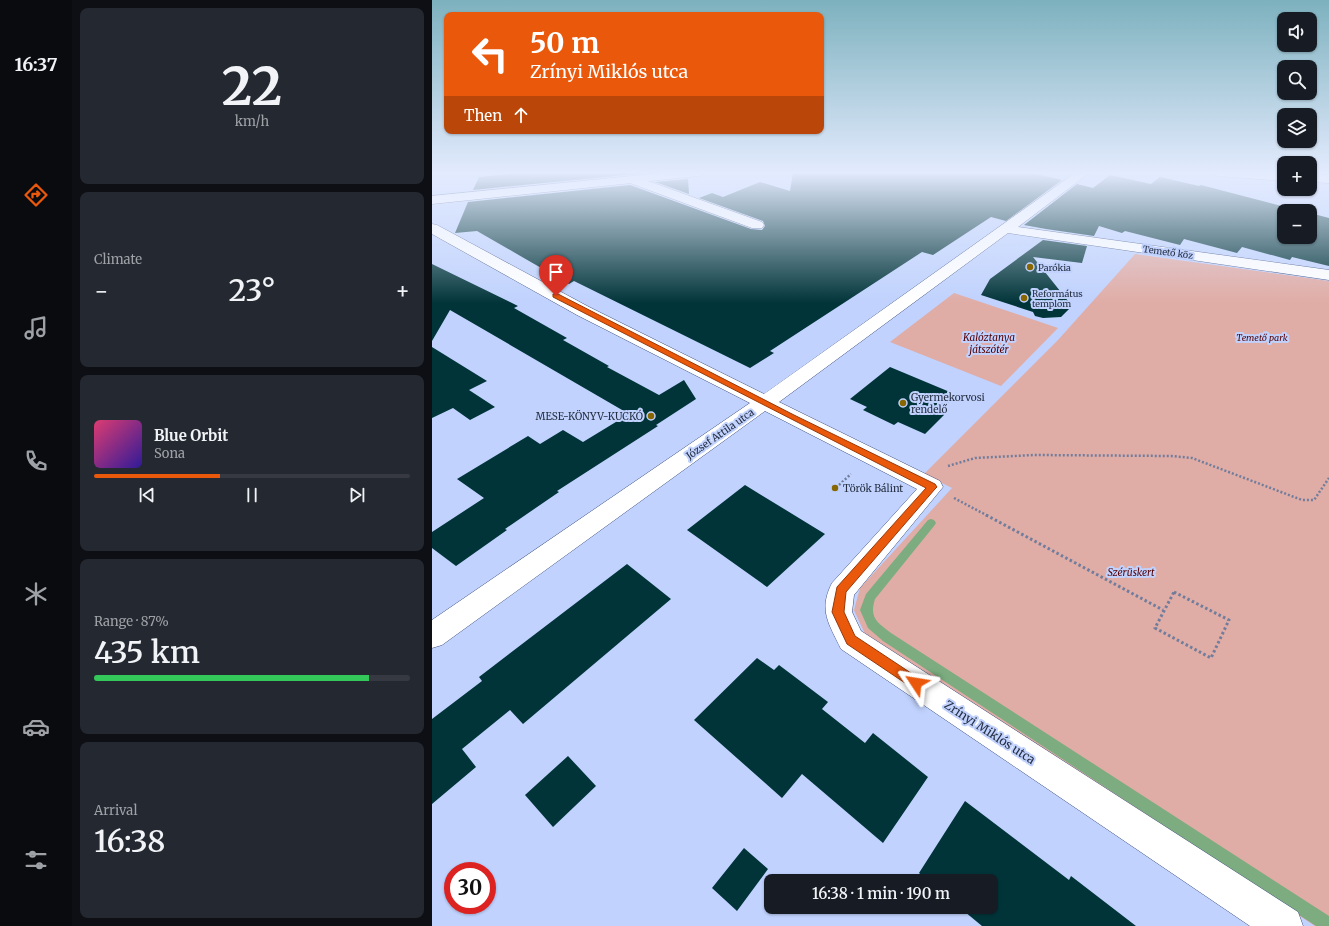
<!DOCTYPE html>
<meta charset="utf-8">
<style>
body{margin:0;font-family:Merriweather,serif;background:#242831;color:#f1f3f6;height:100vh;display:flex;flex-direction:column;font-size:15px;white-space:nowrap}
*{box-sizing:border-box;margin:0}
p{font-size:13px;color:#9ea1a6}
.icon{flex:none;width:22px;height:22px;fill:none;stroke:currentColor;stroke-width:2;stroke-linecap:round;stroke-linejoin:round}
.map{position:relative;flex:1;overflow:hidden}
.side{display:flex;flex-direction:column;gap:8px;padding:8px;background:#0d0f14;width:360px}
.side>*{flex:none}
.banner{position:absolute;left:12px;top:12px;width:380px;height:122px;border-radius:8px;box-shadow:0 1px 3px #0004;background:#ea580c;color:#fff;overflow:hidden}
.tools{position:absolute;left:845px;top:12px;display:grid;gap:8px}
.tools a{display:grid;place-items:center;width:40px;height:40px;border-radius:8px;background:#171b24;box-shadow:0 1px 3px #0004;font-size:20px}
.speed{position:absolute;left:12px;top:862px;display:flex;gap:8px;font-size:20px;font-weight:700;text-align:center}
.speed>*{display:grid;place-content:center;width:52px;height:52px;border-radius:50%;background:#171b24;box-shadow:0 1px 3px #0004;line-height:1}
.speed .limit{border:6px solid #d22;background:#fff;color:#111}
.pin{position:absolute;display:grid;place-items:center;width:34px;height:34px;color:#fff;margin:-41px -17px;border-radius:50% 50% 50% 0;rotate:-45deg;box-shadow:0 0 4px #0007}
.pin .icon{rotate:45deg}
.me{position:absolute;width:44px;margin:-22px;rotate:303deg;stroke-linejoin:round;filter:drop-shadow(0 0 3px #0008)}
.turn{display:flex;align-items:center;gap:14px;height:84px;padding:0 20px;font-size:18px}
.turn .icon{width:52px;height:52px;stroke-width:2.5}
.turn b{display:block;font-size:28px;line-height:34px}
.then{display:flex;align-items:center;height:38px;padding:0 20px;background:#0003;gap:8px;font-size:15px}
.big{font-size:30px;font-weight:600;line-height:1.1}
.side .tile{flex:1;display:flex;flex-direction:column;justify-content:center;gap:6px;min-width:0;padding:0 14px;border-radius:8px;background:#242831}
.side .dial{align-items:center;gap:0}
.dial b{font-size:52px;line-height:1}
.song{display:flex;align-items:center;gap:12px}
.cover{width:48px;height:48px;border-radius:6px;background:linear-gradient(135deg,hsl(340 70% 55%),hsl(250 70% 35%))}
.played{height:4px;border-radius:2px;background:linear-gradient(90deg,#ea580c 40%,#363941 40%)}
.keys{display:flex;justify-content:space-around;direction:ltr}
.heat{display:flex;justify-content:space-between;align-items:center;font-size:22px;direction:ltr}
.charge{height:6px;border-radius:3px;background:linear-gradient(90deg,#34c759 87%,#363941 0)}
.trip{position:absolute;left:332px;top:874px;width:234px;height:40px;border-radius:8px;background:#171b24;box-shadow:0 1px 3px #0004;font-weight:600;line-height:40px;text-align:center}
main{display:flex;flex:1;min-height:0}
.tabs{display:flex;flex-direction:column;width:72px;justify-content:space-around;align-items:center;background:#090b0e;color:#9ea1a6}
.tabs .icon{width:28px;height:28px}
.tabs .active{color:#ea580c}
.tabs b{font-size:18px;color:#f1f3f6}
.map>svg:first-child{display:block}
.green{fill:#e0aca6}
.lines{fill:none;stroke-linecap:round;stroke-linejoin:round}
.stream{fill:#7cac7f;fill-rule:evenodd}
.building{fill:#013439}
.street-casing{stroke:#3d4f7c;stroke-width:1}
.secondary-casing{stroke:#3d4f7c;stroke-width:1}
.path-far1{stroke:#707d9c;stroke-width:2.5;stroke-dasharray:2 2;stroke-linecap:butt}
.path{stroke:#707d9c;stroke-width:3;stroke-dasharray:2.5 2.5;stroke-linecap:butt}
.street{fill:#fff;fill-rule:evenodd}
.secondary{fill:#fff;fill-rule:evenodd}
.route{fill:#ea580c;stroke:#983908}
.poi-dot{fill:#886703;stroke:#c0d2fd;stroke-width:1.5}
.labels{text-anchor:middle;dominant-baseline:central;stroke-width:4;stroke-linejoin:round;paint-order:stroke}
.far-street-label{font-size:9px;fill:#262f43;stroke:#c0d2fd}
.far-poi-label{font-size:9px;fill:#262f43;stroke:#c0d2fd;text-anchor:start}
.far-park-label{font-size:9px;font-style:italic;fill:#540105;stroke:#c0d2fd}
.park-label{font-size:10px;font-style:italic;fill:#540105;stroke:#c0d2fd}
.poi-label{font-size:10px;fill:#262f43;stroke:#c0d2fd;text-anchor:start}
.street-label{font-size:10px;fill:#262f43;stroke:#c0d2fd}
.near-street-label{font-size:12px;fill:#262f43;stroke:#c0d2fd}
</style>
<main>
<nav class="tabs">
<b>16:37</b>
<svg class="icon active" aria-label="directions" viewBox="0 0 24 24"><path d="M12 3l9 9-9 9-9-9zM9 14v-3h6M13 9l2 2-2 2"/></svg>
<svg class="icon" aria-label="music" viewBox="0 0 24 24"><path d="M9 18V5l10-2v13"/><circle cx="6" cy="18" r="3"/><circle cx="16" cy="16" r="3"/></svg>
<svg class="icon" aria-label="phone" viewBox="0 0 24 24"><path d="M5 4h4l2 5-3 2q2 4 5 5l2-3 5 2v4C11 20 4 13 5 4z"/></svg>
<svg class="icon" aria-label="climate" viewBox="0 0 24 24"><path d="M12 3v18M4 7l16 10M4 17L20 7"/></svg>
<svg class="icon" aria-label="car" viewBox="0 0 24 24"><path d="M5 17H2v-5l4-1 3-4h7l3 4 3 1v5h-3M9 17h6M6 11h13"/><circle cx="7" cy="17" r="2"/><circle cx="17" cy="17" r="2"/></svg>
<svg class="icon" aria-label="filters" viewBox="0 0 24 24"><path d="M4 7h16M4 17h16"/><circle cx="9" cy="7" r="2"/><circle cx="15" cy="17" r="2"/></svg>
</nav>
<section class="side">
<div class="tile dial"><b>22</b><p>km/h</p></div>
<div class="tile"><p>Climate</p>
<div class="heat"><a>−</a><b class="big">23°</b><a>+</a></div>
</div>
<div class="tile">
<div class="song"><i class="cover"></i><div><b>Blue Orbit</b><p>Sona</p></div></div>
<div class="played"></div>
<div class="keys"><svg class="icon" aria-label="previous" viewBox="0 0 24 24"><path d="M18 5L8 12l10 7zM5 5v14"/></svg><svg class="icon" aria-label="pause" viewBox="0 0 24 24"><path d="M8 5v14M16 5v14"/></svg><svg class="icon" aria-label="next" viewBox="0 0 24 24"><path d="M6 5l10 7-10 7zM19 5v14"/></svg></div>
</div>
<div class="tile"><p>Range · 87%</p><b class="big">435 km</b><div class="charge"></div></div>
<div class="tile"><p>Arrival</p><b class="big">16:38</b></div>
</section>
<div class="map">
<svg width="897" height="926" viewBox="0 0 897 926">
<rect width="100%" height="100%" fill="#c0d2fd"/>
<path class="green" d="M 703,254 L 897,281 L 897,926 L 883,926 L 433,634 L 422,610 L 428,588 L 520,488 L 492,474 L 626,340 Z
M 522,293 L 626,328 L 569,386 L 458,342 Z"/>
<g class="lines">
<path class="stream" d="M 499,519 L 502,520 L 504,523 L 502,526 L 443,599 C 437,618 445,622 459,633 L 897,916 L 897,926 L 884,926 L 451,641 L 436,628 L 428,610 L 434,594 L 496,520 Z"/>
</g>
<path class="building" d="M 86,173 L 213,173 L 41,190 L 47,177 Z
M 361,173 L 600,173 L 630,180 L 574,221 L 559,217 L 501,255 L 490,252 L 338,351 L 342,353 L 318,368 L 142,281 L 137,284 L 45,231 L 23,233 L 36,202 L 198,185 L 319,229 L 330,230 L 333,226 L 331,221 L 267,198 L 280,193 L 291,197 L 328,182 L 358,191 Z
M 678,175 L 719,184 L 728,177 L 767,186 L 769,185 L 869,211 L 852,211 L 852,237 L 878,237 L 878,213 L 897,218 L 897,266 L 860,257 L 858,260 L 810,247 L 805,253 L 752,239 L 748,245 L 693,231 L 690,233 L 667,226 L 662,236 L 614,229 L 592,225 L 645,184 L 661,188 Z
M 256,179 L 257,194 L 223,182 Z
M 611,240 L 655,246 L 650,263 L 601,257 L 640,306 L 629,317 L 611,318 L 603,316 L 601,312 L 549,295 L 558,279 Z
M 0,264 L 86,306 L 82,308 L 135,338 L 131,340 L 177,366 L 175,367 L 227,395 L 252,380 L 264,399 L 224,425 L 226,426 L 125,491 L 127,492 L 73,529 L 75,530 L 24,566 L 0,548 L 0,532 L 52,498 L 25,479 L 96,436 L 108,444 L 131,430 L 151,442 L 197,414 L 18,310 L 0,341 Z
M 0,347 L 55,381 L 37,390 L 63,407 L 38,420 L 21,408 L 0,418 Z
M 458,367 L 525,395 L 511,408 L 517,410 L 493,434 L 466,422 L 462,425 L 431,410 L 435,407 L 418,399 Z
M 313,485 L 393,534 L 335,587 L 255,530 Z
M 195,564 L 239,599 L 91,724 L 78,710 L 30,749 L 44,767 L 0,804 L 0,719 L 50,681 L 47,677 Z
M 325,658 L 342,670 L 347,665 L 396,702 L 390,709 L 433,743 L 441,733 L 496,777 L 451,843 L 370,774 L 350,798 L 262,720 Z
M 136,756 L 164,786 L 121,827 L 93,795 Z
M 533,801 L 637,880 L 639,876 L 704,926 L 550,926 L 527,907 L 559,907 L 559,881 L 496,881 L 487,873 Z
M 312,848 L 336,869 L 305,911 L 280,888 Z"/>
<g class="lines">
<defs>
<path id="street" d="M 643,173 L 657,173 L 586,227 L 897,270 L 897,280 L 576,233 L 347,402 L 508,481 L 511,487 L 422,595 L 420,612 L 429,631 L 866,912 L 871,926 L 818,926 L 409,649 C 397,624 386,610 400,583 L 485,489 L 333,411 L 10,645 L 0,648 L 0,620 L 318,403 L 145,315 L 0,234 L 0,224 L 5,225 L 157,307 L 332,394 Z
M 202,176 L 330,222 L 332,225 L 330,228 L 320,228 L 198,183 L 196,180 L 198,177 Z"/>
<path id="secondary" d="M 230,173 L 272,173 L 266,176 L 0,204 L 0,196 Z
M 780,173 L 852,173 L 852,181 L 786,176 Z
M 878,174 L 897,175 L 897,183 L 878,182 Z"/>
</defs>
<use href="#street" class="street-casing"/>
<use href="#secondary" class="secondary-casing"/>
<path class="path-far1" d="M 516,466 L 543,458 L 602,455 L 739,456 L 760,458 L 870,500 L 882,500 L 897,478
M 407,485 L 419,474
M 522,498 L 556,516"/>
<path class="path" d="M 554,515 L 731,610
M 742,592 L 797,620 L 779,658 L 723,628 Z"/>
<use href="#street" class="street"/>
<use href="#secondary" class="secondary"/>
</g>
<linearGradient id="sky" x2="0" y2="1"><stop stop-color="#7db1be"/><stop offset="0.57" stop-color="#e3ebfe"/><stop offset="1" stop-color="#e3ebfe" stop-opacity="0"/></linearGradient>
<rect width="897" height="303" fill="url(#sky)"/>
<path class="route" d="M 121,294 L 126,294 L 362,415 L 503,484 L 505,487 L 503,489 L 414,592 L 412,612 L 423,636 L 488,679 L 490,683 L 488,687 L 484,689 L 479,687 L 415,644 L 400,612 L 405,587 L 494,488 L 121,297 Z"/>
<g class="poi-dot">
<circle cx="598" cy="267" r="4"/>
<circle cx="592" cy="298" r="4"/>
<circle cx="471" cy="403" r="4"/>
<circle cx="219" cy="416" r="4"/>
<circle cx="403" cy="488" r="4"/>
</g>
<g class="labels">
<g class="far-street-label">
<text transform="translate(736 252) rotate(8)">Temető köz</text>
</g>
<g class="far-poi-label">
<text x="606" y="267">Parókia</text>
<text x="600" y="293">Református<tspan x="600" dy="10">templom</tspan></text>
</g>
<g class="far-park-label">
<text x="830" y="337">Temető park</text>
</g>
<g class="park-label">
<text x="557" y="337">Kalóztanya<tspan x="557" dy="12">játszótér</tspan></text>
<text x="699" y="572">Szérüskert</text>
</g>
<g class="poi-label">
<text x="479" y="397">Gyermekorvosi<tspan x="479" dy="12">rendelő</tspan></text>
<text x="211" y="416" text-anchor="end">MESE-KÖNYV-KUCKÓ</text>
<text x="411" y="488">Török Bálint</text>
</g>
<g class="street-label">
<text transform="translate(288 434) rotate(-35)">József Attila utca</text>
</g>
<g class="near-street-label">
<text transform="translate(558 732) rotate(33)">Zrínyi Miklós utca</text>
</g>
</g>
</svg>
<div class="tools">
<a><svg class="icon" aria-label="sound" viewBox="0 0 24 24"><path d="M4 9h4l5-4v14l-5-4H4zM17 9q2 3 0 6"/></svg></a>
<a><svg class="icon" aria-label="search" viewBox="0 0 24 24"><circle cx="10" cy="10" r="6"/><path d="M15 15l6 6"/></svg></a>
<a><svg class="icon" aria-label="layers" viewBox="0 0 24 24"><path d="M12 4l9 5-9 5-9-5zM3 14l9 5 9-5"/></svg></a>
<a>+</a>
<a>−</a>
</div>
<div class="speed"><div class="limit">30</div></div>
<div class="pin" style="left:124px;top:296px;background:#d93025"><svg class="icon" aria-label="arrive" viewBox="0 0 24 24"><path d="M6 21V4h12l-3 4 3 4H6"/></svg></div>
<svg class="me" style="left:484px;top:683px" viewBox="-20 -20 40 40"><path d="M0-17L14 15 0 8-14 15z" fill="#ea580c" stroke="#fff" stroke-width="4"/></svg>
<div class="trip">16:38 · 1 min · 190 m</div>
<div class="banner">
<div class="turn"><svg class="icon" aria-label="left" viewBox="0 0 24 24"><path d="M17 20v-9H6M10 6l-5 5 5 5"/></svg><div><b>50 m</b>Zrínyi Miklós utca</div></div>
<div class="then">Then<svg class="icon" aria-label="ahead" viewBox="0 0 24 24"><path d="M12 20V5M6 11l6-6 6 6"/></svg></div>
</div>
</div>
</main>
